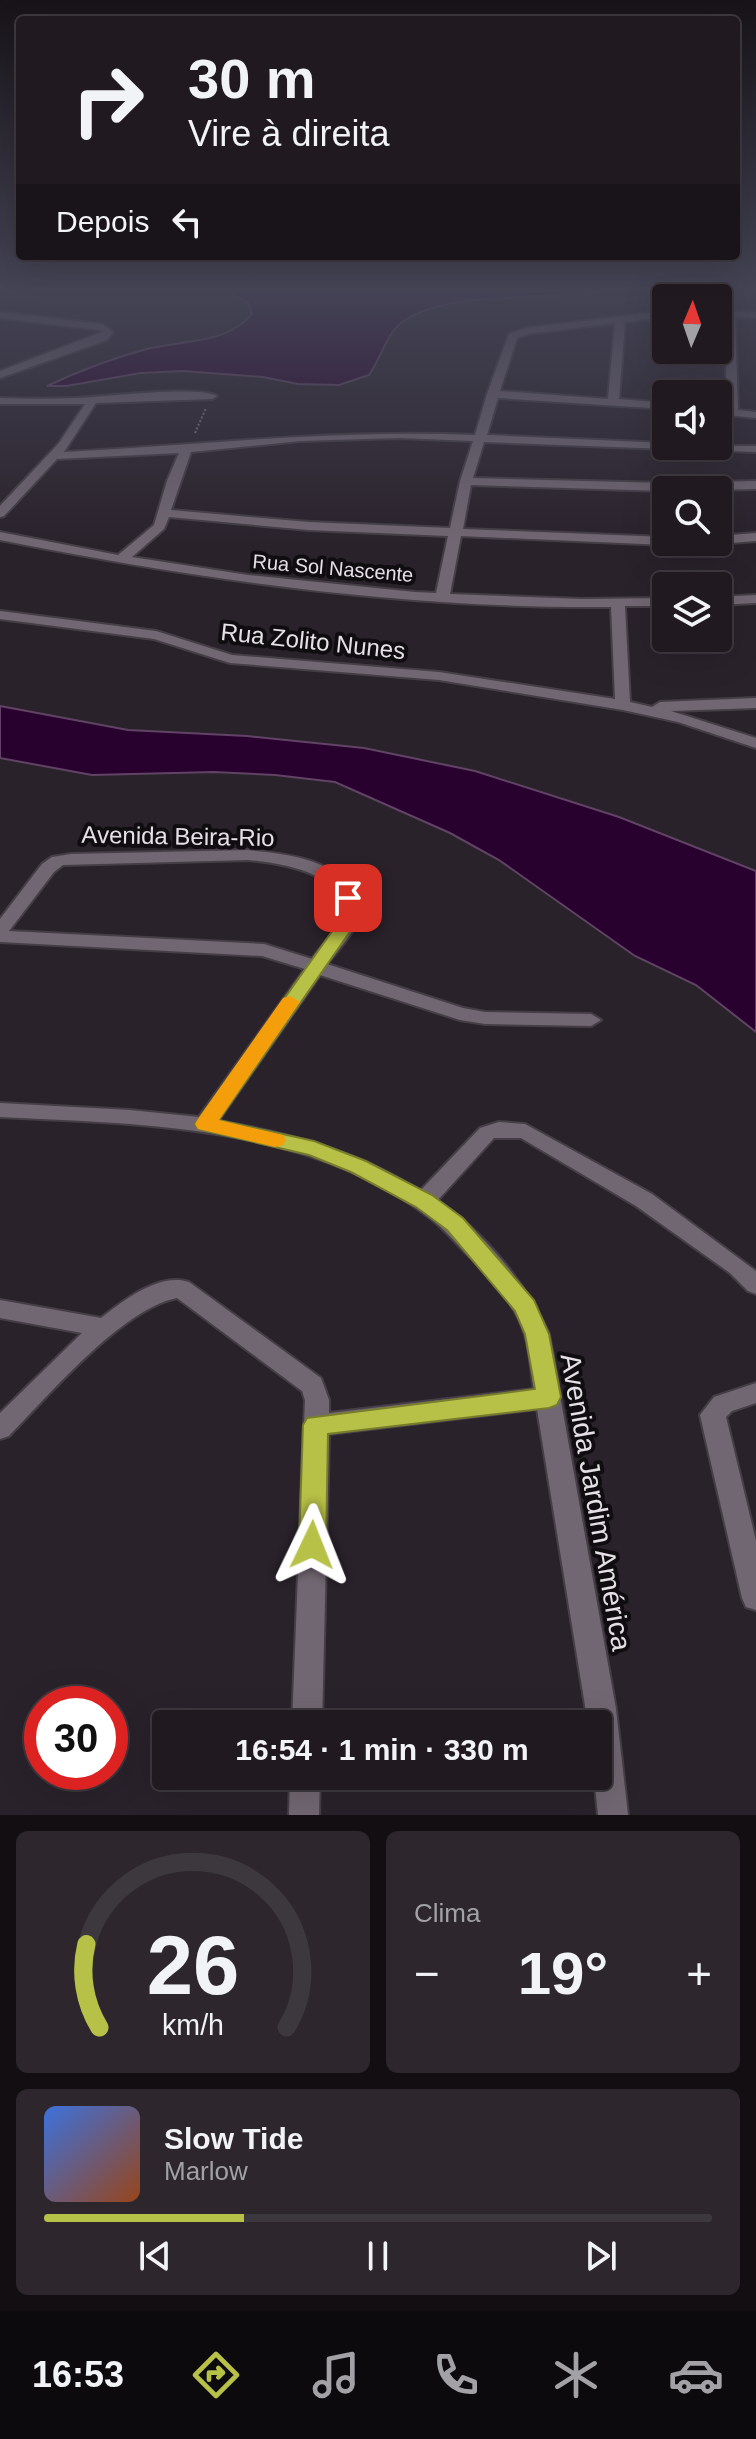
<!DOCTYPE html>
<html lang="pt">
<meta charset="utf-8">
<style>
body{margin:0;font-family:Arial,sans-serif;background:#2d272d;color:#f1f3f6;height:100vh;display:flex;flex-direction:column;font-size:30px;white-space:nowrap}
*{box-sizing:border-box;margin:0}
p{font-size:26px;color:#a2a1a5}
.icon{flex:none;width:44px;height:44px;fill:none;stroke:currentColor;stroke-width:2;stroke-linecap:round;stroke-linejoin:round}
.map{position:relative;height:1815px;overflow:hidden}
.panel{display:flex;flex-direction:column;gap:16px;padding:16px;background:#120e12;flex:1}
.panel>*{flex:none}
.guide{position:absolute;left:16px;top:16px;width:724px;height:244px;border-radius:8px;box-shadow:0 8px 32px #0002,0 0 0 2px #3d383e;background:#201a20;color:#f1f3f6;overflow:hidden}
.needle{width:52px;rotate:2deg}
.buttons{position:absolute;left:652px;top:284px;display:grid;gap:16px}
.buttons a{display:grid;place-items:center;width:80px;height:80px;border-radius:8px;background:#201a20;box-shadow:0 8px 32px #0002,0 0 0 2px #3d383e;font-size:40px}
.speed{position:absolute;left:24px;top:1686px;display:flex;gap:16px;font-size:40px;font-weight:700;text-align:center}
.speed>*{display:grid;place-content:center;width:104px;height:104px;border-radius:50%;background:#201a20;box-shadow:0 8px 32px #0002,0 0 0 2px #3d383e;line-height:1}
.speed .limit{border:12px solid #d22;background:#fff;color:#111}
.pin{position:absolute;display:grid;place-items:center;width:68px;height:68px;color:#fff;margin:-34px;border-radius:16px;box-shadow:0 4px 12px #0006}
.me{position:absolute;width:88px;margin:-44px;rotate:2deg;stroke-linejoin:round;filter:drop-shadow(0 0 6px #0008)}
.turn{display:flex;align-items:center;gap:28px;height:168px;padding:0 40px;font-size:36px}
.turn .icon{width:104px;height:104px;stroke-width:2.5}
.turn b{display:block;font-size:56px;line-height:68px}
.then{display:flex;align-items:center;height:76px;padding:0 40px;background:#0003;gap:16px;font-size:30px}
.big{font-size:60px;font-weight:600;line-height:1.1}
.panel .tile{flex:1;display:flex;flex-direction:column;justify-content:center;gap:12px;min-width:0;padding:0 28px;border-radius:12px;background:#2d272d}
.panel .dial{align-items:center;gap:0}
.dial svg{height:208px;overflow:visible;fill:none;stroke:#3d383e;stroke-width:7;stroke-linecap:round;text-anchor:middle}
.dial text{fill:#f1f3f6;stroke:none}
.song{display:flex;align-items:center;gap:24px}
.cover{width:96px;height:96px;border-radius:12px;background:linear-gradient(135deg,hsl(220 70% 55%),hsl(20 70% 35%))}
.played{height:8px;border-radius:4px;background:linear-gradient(90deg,#b8c147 30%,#3d383e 30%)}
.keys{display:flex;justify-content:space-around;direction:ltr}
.heat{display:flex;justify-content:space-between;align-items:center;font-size:44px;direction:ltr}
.panel .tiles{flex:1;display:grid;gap:16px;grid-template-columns:1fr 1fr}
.tile:last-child{grid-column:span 2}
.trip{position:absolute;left:152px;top:1710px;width:460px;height:80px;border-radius:8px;background:#201a20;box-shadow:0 8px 32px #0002,0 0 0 2px #3d383e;font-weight:600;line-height:80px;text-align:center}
.tab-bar{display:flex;height:128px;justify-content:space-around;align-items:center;background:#0d0a0d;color:#a2a1a5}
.tab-bar .icon{width:56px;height:56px}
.tab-bar .active{color:#b8c147}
.tab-bar b{font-size:36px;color:#f1f3f6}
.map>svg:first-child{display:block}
.water{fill:#28012e;stroke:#614465;stroke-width:2}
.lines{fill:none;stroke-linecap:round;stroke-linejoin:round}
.minor-casing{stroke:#453e46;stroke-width:4}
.path{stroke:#7c757d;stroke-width:2;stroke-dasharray:2 2;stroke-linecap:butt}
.minor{fill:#716772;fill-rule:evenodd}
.route{fill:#b8c147;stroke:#787d2e;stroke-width:2}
.slow{fill:#f59e0b}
.labels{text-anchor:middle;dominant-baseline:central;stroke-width:8;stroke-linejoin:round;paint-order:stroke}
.far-street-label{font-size:20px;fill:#e5e0e6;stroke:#100d11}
.street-label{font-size:24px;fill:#e5e0e6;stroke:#100d11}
.near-street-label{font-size:28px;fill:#e5e0e6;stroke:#100d11}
</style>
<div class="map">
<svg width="756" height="1815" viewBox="0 0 756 1815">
<rect width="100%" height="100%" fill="#2a222b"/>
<path class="water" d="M 229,292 L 606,292 C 552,300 444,289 401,323 C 386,335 380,360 369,375 L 339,385 L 298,384 L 263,377 L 183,371 L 141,373 L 66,386 L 47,386 C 79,371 113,358 147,349 C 182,340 228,344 252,314 L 248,303 Z
M 0,706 L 128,730 L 247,736 L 364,748 L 475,771 L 619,817 L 756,871 L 756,1032 L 696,985 L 635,956 L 499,860 L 450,833 L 335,782 L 275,775 L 214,772 L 92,775 L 0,758 Z"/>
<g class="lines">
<defs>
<path id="minor" d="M 666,311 L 666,317 L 625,322 L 619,399 L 666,403 L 666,409 L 498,398 L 487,435 L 666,443 L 666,446 L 756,446 L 756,452 L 677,449 L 672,446 L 666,449 L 484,442 L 473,478 L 664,483 L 756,481 L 756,489 L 664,491 L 471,485 L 463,529 L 666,537 L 666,542 L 672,542 L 666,545 L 461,536 L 450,594 L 582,599 L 666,598 L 666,606 L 625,606 L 630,702 L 652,707 L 660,702 L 756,698 L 756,708 L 671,711 L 756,738 L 756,748 L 678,722 L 623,710 L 439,680 L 230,663 L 154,639 L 0,619 L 0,611 L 156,631 L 232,655 L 439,672 L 615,699 L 611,607 C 405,609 201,580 0,540 L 0,532 L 118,555 L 154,525 L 167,481 L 179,453 L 57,459 L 4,516 L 0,517 L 0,506 L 59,443 L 85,404 L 0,404 L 0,398 C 25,399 50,399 75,398 C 102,397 200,385 217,396 L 212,399 L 96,403 L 64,452 C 201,445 337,429 475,435 L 487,394 L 509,334 L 526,328 ZM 615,323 L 608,399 L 500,391 L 517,338 L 528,334 ZM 400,438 L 473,441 L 460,481 L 450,528 L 309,522 L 171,510 L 191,452 L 300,441 ZM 169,517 L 309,530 L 448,536 L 436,593 L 415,592 L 248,575 L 132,557 L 164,529 Z
M 0,312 L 102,324 L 113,332 L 107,340 L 0,378 L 0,371 L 102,332 L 99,330 L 0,318 Z
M 718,312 L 756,312 L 756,318 L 735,317 L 738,410 L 756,412 L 756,418 L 718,414 L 718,408 L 727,409 L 725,317 L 718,316 Z
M 756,533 L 756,541 L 718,544 L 713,542 L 718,542 L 718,536 Z
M 756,595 L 756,603 L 718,605 L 718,597 Z
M 248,850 C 285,854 340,858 355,899 C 357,906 358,917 356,924 C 351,937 336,952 327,964 L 463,1008 L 485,1012 L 591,1014 L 601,1020 L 591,1026 L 485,1024 L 460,1020 L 320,975 L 218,1121 C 290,1133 359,1152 420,1191 L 480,1128 L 499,1122 L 525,1124 L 652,1194 L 756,1271 L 756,1294 L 748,1291 L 730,1273 L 636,1206 L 521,1138 L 494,1138 L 437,1201 C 484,1231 526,1284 549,1334 L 616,1709 L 628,1815 L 598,1815 L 594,1776 L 598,1776 L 598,1724 L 588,1724 L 537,1409 L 329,1434 L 322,1724 L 292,1724 L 305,1400 L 302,1391 L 177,1298 C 123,1308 48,1396 9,1436 L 0,1439 L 0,1413 L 82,1333 L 0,1318 L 0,1300 L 101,1318 C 123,1301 159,1272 189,1282 L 321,1378 L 329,1400 L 329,1413 L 534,1389 C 531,1371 530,1352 525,1335 C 516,1303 488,1274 465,1252 C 454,1241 443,1228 430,1218 C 311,1125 144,1124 0,1117 L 0,1103 L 130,1110 L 199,1117 L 305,969 L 262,956 L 0,942 L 0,919 L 42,864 L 52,857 L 71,854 ZM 248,860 C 279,863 356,873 338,923 C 333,935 319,949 312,959 L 264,944 L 9,931 L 54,872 L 63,865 Z
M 756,1383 L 756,1403 L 732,1411 L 726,1417 L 756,1541 L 756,1610 L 746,1607 L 742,1598 L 700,1415 L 714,1397 Z
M 290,1776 L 320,1776 L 319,1815 L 289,1815 Z"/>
</defs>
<use href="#minor" class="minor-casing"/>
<path class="path" d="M 195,433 L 206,408"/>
<use href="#minor" class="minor"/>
</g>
<linearGradient id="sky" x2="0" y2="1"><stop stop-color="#171318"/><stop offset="0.53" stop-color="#445"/><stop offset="1" stop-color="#445" stop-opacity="0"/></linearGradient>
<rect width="756" height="546" fill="url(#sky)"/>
<path class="route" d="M 348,893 L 357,898 L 356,923 L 219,1120 L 314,1141 L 366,1161 L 432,1195 L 463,1218 L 534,1300 L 549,1334 L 561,1397 L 557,1405 L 549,1408 L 328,1434 L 326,1545 L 322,1553 L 312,1557 L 303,1553 L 299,1545 L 303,1425 L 307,1418 L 535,1389 L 525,1334 L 515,1311 L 447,1230 L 416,1207 L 351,1172 L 309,1155 L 198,1129 L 195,1124 L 338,923 L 339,898 Z"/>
<path class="slow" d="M 290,996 L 300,1002 L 219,1120 L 283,1135 L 286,1140 L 283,1145 L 275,1147 L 198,1129 L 195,1124 L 198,1119 L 283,998 Z"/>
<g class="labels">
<g class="far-street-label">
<text transform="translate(333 568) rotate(5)">Rua Sol Nascente</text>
</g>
<g class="street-label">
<text transform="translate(313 641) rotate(6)">Rua Zolito Nunes</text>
<text transform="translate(178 836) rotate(1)">Avenida Beira-Rio</text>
</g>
<g class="near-street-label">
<text transform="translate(596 1502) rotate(80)">Avenida Jardim América</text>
</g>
</g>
</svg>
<div class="buttons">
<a><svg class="needle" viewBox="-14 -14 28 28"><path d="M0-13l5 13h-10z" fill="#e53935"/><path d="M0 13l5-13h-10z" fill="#a2a1a5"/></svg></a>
<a><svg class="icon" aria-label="sound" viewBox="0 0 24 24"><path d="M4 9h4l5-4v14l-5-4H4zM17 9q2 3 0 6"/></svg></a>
<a><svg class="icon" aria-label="search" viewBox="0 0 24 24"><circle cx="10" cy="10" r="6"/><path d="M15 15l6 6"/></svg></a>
<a><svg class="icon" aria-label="layers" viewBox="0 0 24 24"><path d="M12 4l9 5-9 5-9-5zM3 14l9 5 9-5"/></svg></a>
</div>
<div class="speed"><div class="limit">30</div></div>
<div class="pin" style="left:348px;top:898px;background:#d93025"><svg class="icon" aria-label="arrive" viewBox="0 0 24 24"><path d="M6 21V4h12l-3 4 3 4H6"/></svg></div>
<svg class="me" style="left:312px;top:1545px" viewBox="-20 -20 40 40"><path d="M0-17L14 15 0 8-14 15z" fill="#b8c147" stroke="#fff" stroke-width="4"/></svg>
<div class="trip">16:54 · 1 min · 330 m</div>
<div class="guide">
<div class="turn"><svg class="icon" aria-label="right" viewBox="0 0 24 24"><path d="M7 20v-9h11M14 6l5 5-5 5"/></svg><div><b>30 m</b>Vire à direita</div></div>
<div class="then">Depois<svg class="icon" aria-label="left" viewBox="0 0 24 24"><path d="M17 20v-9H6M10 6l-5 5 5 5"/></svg></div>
</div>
</div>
<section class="panel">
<div class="tiles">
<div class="tile dial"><svg viewBox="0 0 100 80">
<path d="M14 69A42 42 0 1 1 86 69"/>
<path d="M14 69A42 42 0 0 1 9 37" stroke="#b8c147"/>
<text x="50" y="56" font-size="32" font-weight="700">26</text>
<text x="50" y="72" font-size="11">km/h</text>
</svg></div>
<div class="tile"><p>Clima</p>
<div class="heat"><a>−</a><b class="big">19°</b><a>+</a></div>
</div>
<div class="tile">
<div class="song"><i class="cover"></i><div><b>Slow Tide</b><p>Marlow</p></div></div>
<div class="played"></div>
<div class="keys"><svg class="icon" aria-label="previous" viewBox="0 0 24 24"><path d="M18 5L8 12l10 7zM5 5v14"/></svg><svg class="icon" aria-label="pause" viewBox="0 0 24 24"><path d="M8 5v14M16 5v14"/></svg><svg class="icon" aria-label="next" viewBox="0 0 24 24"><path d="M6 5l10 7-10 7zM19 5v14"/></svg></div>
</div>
</div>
</section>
<nav class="tab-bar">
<b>16:53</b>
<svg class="icon active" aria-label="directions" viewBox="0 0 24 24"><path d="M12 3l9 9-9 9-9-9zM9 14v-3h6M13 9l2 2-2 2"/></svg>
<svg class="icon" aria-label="music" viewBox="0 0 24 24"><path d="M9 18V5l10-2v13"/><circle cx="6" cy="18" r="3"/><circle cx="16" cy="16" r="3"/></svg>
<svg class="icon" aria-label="phone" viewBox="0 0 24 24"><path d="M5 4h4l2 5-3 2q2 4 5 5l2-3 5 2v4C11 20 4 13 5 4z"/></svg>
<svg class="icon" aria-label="climate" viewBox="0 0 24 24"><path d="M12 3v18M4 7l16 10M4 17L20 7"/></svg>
<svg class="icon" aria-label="car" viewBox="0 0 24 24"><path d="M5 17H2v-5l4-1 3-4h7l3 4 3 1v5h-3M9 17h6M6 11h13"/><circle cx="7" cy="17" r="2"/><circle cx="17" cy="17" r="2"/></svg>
</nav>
